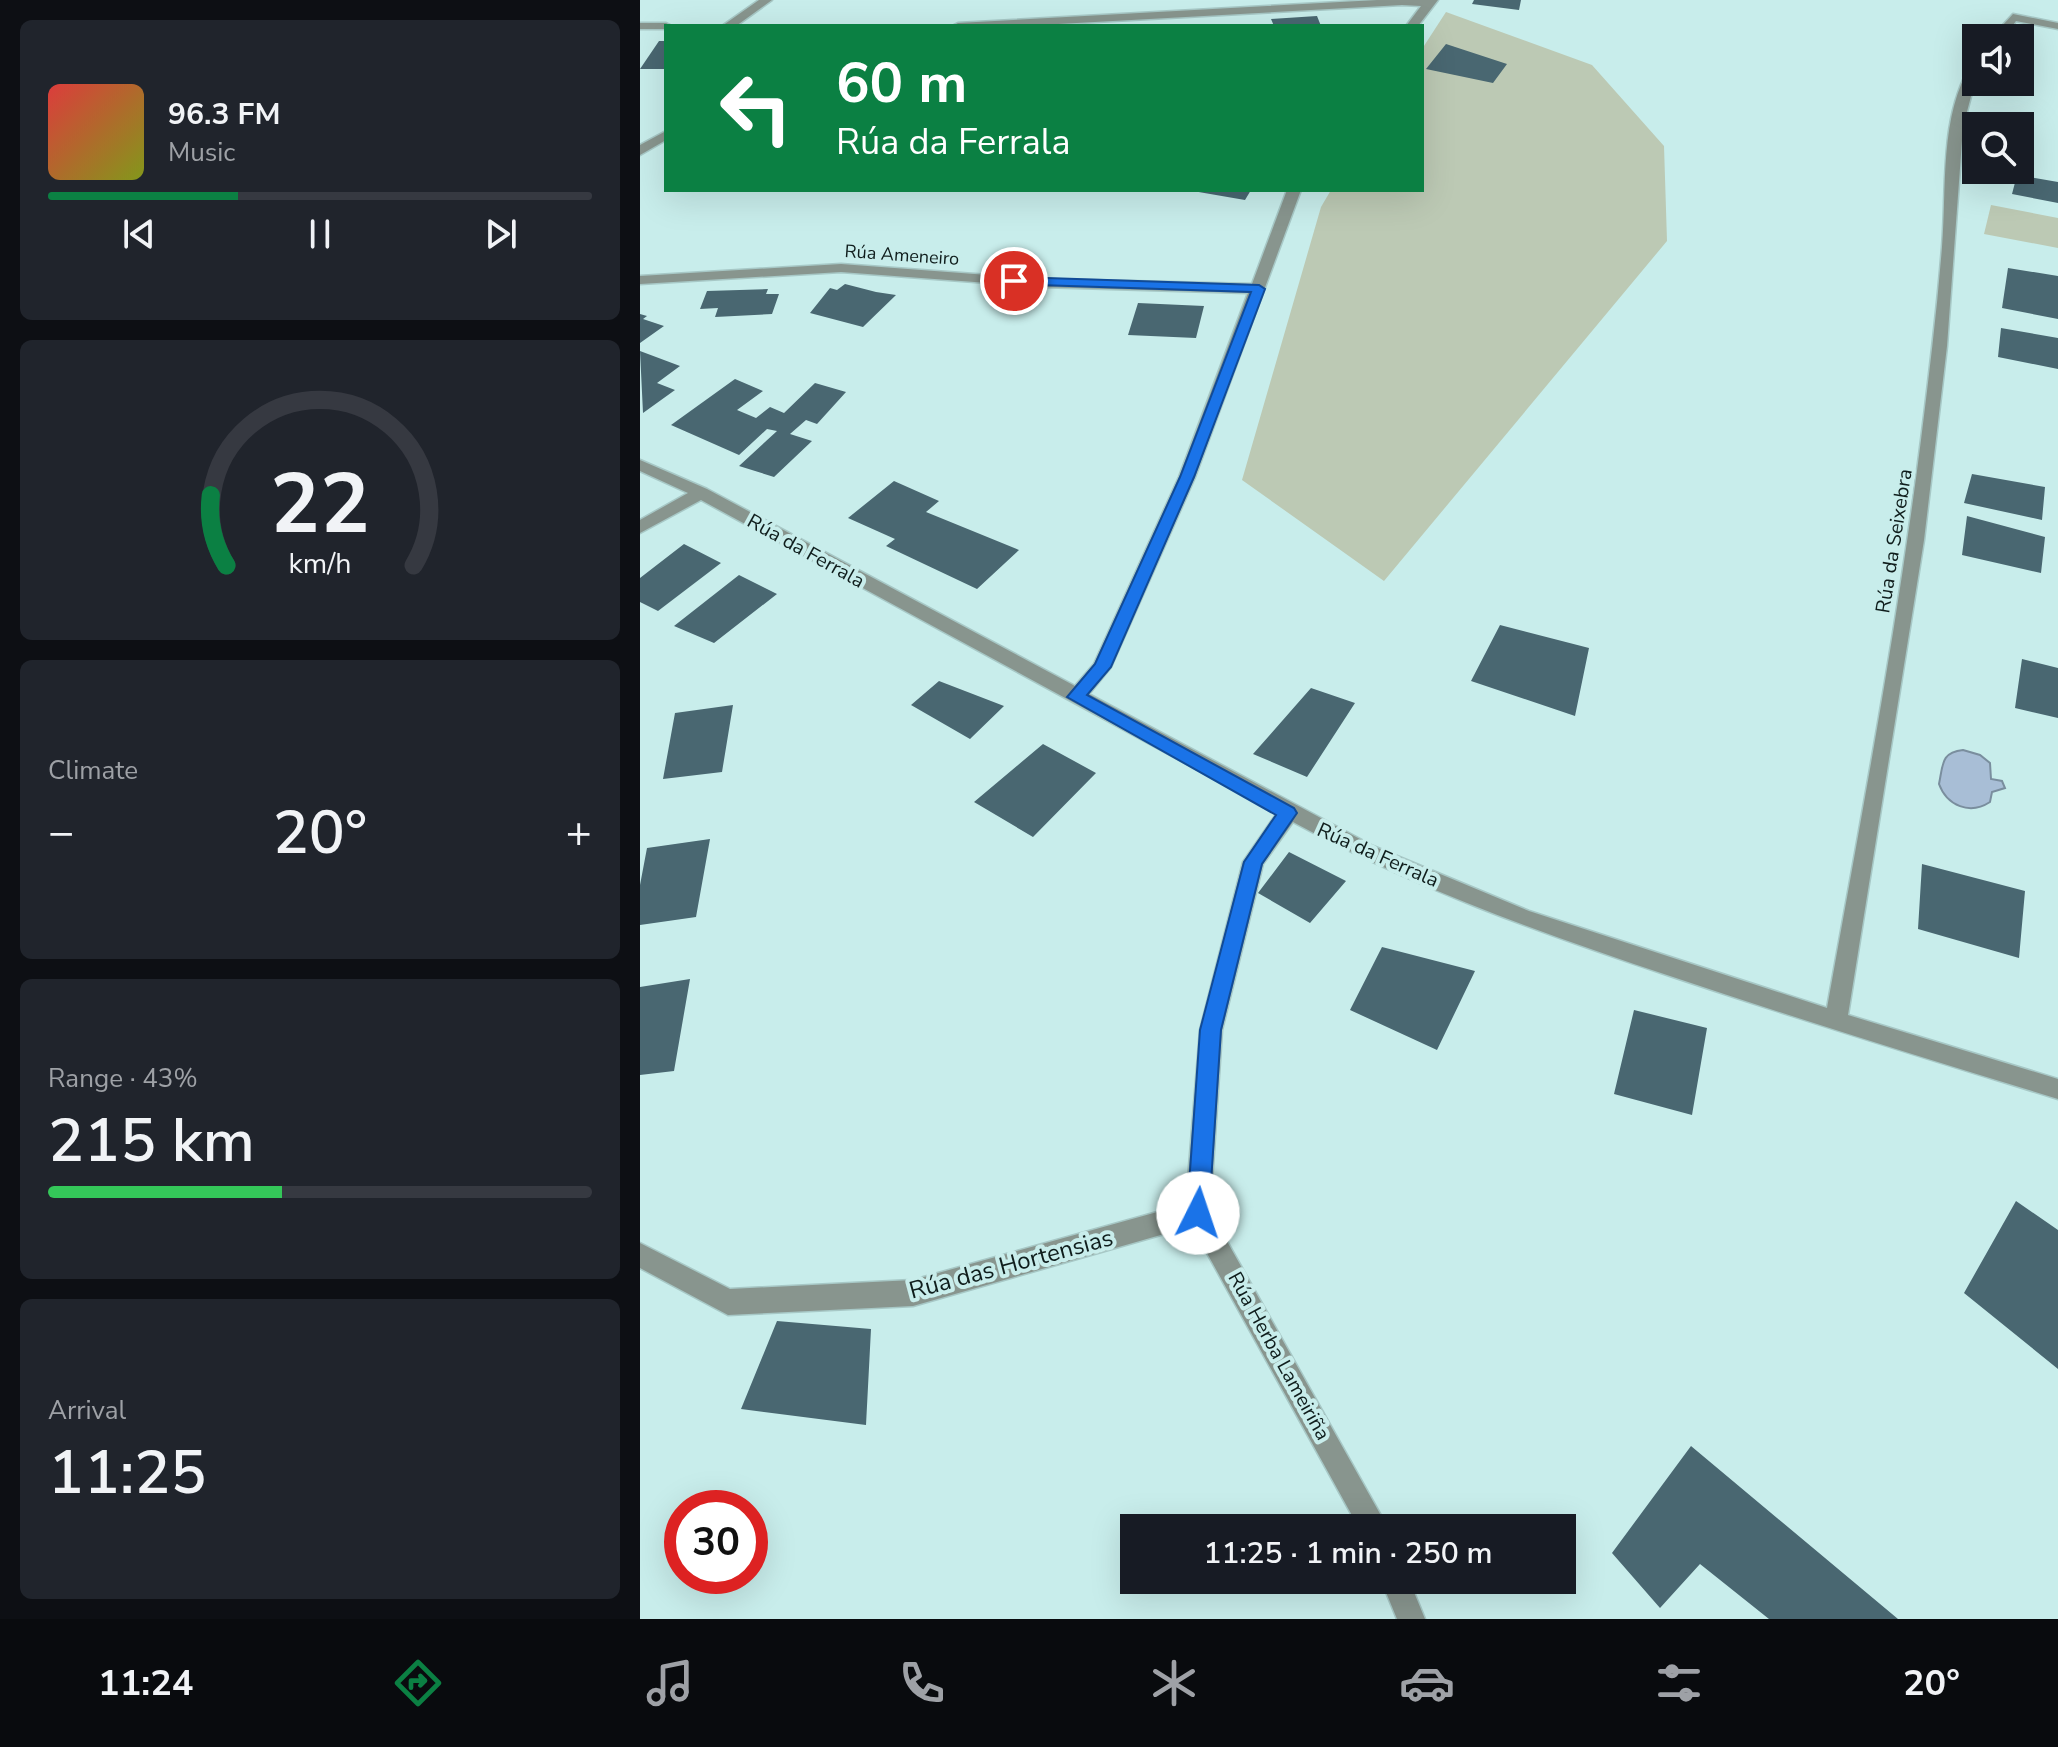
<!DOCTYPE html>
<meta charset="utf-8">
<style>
body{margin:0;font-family:"Nunito Sans",sans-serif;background:#20242c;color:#f1f3f6;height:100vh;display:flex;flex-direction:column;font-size:30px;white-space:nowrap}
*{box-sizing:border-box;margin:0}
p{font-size:26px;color:#9ea1a6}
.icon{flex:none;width:44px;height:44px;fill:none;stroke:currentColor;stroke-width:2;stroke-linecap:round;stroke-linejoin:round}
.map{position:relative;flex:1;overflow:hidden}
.side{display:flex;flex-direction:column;gap:20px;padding:20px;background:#0d0f14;width:640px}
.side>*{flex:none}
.top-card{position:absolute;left:24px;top:24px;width:760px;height:168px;border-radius:0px;box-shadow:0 8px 32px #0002;background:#0b8043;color:#fff;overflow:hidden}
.tools{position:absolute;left:1322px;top:24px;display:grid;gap:16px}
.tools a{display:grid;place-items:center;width:72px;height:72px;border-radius:0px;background:#171b24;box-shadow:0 8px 32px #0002;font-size:40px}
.speed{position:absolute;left:24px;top:1490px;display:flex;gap:16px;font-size:40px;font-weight:700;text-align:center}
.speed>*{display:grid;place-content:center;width:104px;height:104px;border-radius:50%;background:#171b24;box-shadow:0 8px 32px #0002;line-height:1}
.speed .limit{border:12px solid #d22;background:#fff;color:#111}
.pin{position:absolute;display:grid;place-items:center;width:68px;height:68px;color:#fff;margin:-34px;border:4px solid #fff;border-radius:50%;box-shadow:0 2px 8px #0007}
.me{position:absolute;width:88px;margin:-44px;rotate:4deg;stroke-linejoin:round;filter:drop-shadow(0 0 6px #0008)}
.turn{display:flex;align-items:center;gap:28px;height:168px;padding:0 40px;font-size:36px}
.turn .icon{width:104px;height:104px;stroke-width:2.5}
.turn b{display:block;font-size:56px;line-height:68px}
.big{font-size:60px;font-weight:600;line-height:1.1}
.side .card{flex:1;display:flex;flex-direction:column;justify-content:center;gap:12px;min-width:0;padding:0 28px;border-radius:12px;background:#20242c}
.side .dial{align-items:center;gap:0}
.dial svg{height:208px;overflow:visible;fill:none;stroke:#363941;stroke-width:7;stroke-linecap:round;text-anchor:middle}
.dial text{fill:#f1f3f6;stroke:none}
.song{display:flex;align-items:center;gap:24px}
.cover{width:96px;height:96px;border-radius:12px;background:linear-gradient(135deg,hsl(0 70% 55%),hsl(70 70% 35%))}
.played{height:8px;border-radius:4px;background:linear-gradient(90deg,#0b8043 35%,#363941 35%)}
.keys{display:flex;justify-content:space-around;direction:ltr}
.heat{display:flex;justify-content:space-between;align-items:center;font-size:44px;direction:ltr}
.charge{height:12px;border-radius:6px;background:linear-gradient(90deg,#34c759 43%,#363941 0)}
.trip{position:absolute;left:480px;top:1514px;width:456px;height:80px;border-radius:0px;background:#171b24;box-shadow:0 8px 32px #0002;font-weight:600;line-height:80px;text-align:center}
.tabs{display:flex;height:128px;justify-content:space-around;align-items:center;background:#090b0e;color:#9ea1a6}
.tabs .icon{width:56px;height:56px}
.tabs .on{color:#0b8043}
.tabs b{font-size:36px;color:#f1f3f6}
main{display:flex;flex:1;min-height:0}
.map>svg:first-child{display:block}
.green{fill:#bcc9b4}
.water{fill:#a8bed6;stroke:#7a8e9e;stroke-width:2}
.building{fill:#496771}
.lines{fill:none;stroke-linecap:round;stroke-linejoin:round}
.minor-casing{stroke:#a7c8c6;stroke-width:3}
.minor{fill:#88958e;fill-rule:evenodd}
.route{fill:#1a73e8;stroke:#114b97;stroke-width:2}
.labels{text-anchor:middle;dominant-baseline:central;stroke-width:8;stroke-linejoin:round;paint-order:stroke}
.far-street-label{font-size:18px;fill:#0f1d1c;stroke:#c8edeb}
.street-label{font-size:20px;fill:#0f1d1c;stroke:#c8edeb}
.near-street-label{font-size:24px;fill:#0f1d1c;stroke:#c8edeb}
</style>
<main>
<section class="side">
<div class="card">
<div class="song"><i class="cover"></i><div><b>96.3 FM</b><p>Music</p></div></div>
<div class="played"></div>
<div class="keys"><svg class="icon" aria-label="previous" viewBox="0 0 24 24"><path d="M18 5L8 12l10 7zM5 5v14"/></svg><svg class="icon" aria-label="pause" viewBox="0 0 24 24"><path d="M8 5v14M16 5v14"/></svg><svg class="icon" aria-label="next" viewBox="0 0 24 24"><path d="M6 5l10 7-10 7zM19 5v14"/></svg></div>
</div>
<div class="card dial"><svg viewBox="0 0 100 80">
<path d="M14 69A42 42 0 1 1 86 69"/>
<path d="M14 69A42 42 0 0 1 8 42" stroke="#0b8043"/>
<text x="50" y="56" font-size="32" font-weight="700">22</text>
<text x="50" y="72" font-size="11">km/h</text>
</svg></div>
<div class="card"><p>Climate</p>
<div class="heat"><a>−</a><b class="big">20°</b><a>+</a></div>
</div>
<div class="card"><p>Range · 43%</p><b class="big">215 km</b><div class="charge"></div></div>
<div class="card"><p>Arrival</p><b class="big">11:25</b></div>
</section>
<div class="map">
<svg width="1418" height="1619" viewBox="0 0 1418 1619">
<rect width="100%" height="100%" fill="#c8edeb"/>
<path class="green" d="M 806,12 L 952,65 L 1024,146 L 1027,241 L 744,581 L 602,480 L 681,207 L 691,190 L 782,190 L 782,49 Z
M 1351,205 L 1418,218 L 1418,248 L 1344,234 Z"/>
<path class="water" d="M 1323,750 L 1340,755 L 1350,763 L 1351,779 L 1362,781 L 1365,788 L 1352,792 L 1350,802 C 1330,815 1307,806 1299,784 C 1303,765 1301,752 1323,750 Z"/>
<path class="building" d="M 834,0 L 881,0 L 879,10 L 832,4 Z
M 677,16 L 681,26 L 634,26 L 631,19 Z
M 19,41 L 26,41 L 26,69 L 0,69 Z
M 806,44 L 867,64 L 853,83 L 786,69 Z
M 1377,175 L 1418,182 L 1418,203 L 1372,194 Z
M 547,190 L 611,190 L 605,200 Z
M 1368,268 L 1418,276 L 1418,319 L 1362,308 Z
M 205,284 L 236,292 L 256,295 L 223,327 L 170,313 L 190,288 L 197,290 Z
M 128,289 L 126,294 L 139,294 L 132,314 L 75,317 L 78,308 L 60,309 L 67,291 Z
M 498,303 L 564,306 L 556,338 L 488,335 Z
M 0,314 L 7,316 L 3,319 L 24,326 L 0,343 Z
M 1361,328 L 1418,338 L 1418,369 L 1358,357 Z
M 0,351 L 40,366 L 17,383 L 35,390 L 3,413 Z
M 95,379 L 123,391 L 97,410 L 116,418 L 130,407 L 144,413 L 175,383 L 206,392 L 177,424 L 166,420 L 150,434 L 172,441 L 134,477 L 99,466 L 137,431 L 127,429 L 99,455 L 31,425 Z
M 1332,474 L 1405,487 L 1402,520 L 1324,503 Z
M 254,481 L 299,501 L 286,512 L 379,550 L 337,589 L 246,546 L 255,539 L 208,518 Z
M 1327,516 L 1405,537 L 1401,573 L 1322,555 Z
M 44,544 L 81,563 L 18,611 L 0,602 L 0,578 Z
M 99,575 L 137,594 L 74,643 L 34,626 Z
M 860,625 L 949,648 L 935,716 L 831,681 Z
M 1382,659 L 1418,668 L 1418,718 L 1375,708 Z
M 299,681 L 364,706 L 330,739 L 271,705 Z
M 671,688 L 715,703 L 667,777 L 613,754 Z
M 93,705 L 82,772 L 23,779 L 35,713 Z
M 403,744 L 456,773 L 393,837 L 334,802 Z
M 70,839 L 56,917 L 0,925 L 0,885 L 7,848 Z
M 649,852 L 706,881 L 670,923 L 618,893 Z
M 1282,864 L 1385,891 L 1379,958 L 1278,929 Z
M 742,947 L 835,971 L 797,1050 L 710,1010 Z
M 50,979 L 34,1071 L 0,1075 L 0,987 Z
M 994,1010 L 1067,1028 L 1052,1115 L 974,1094 Z
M 1376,1201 L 1418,1230 L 1418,1369 L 1324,1293 Z
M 137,1321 L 231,1329 L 226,1425 L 101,1409 Z
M 1051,1446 L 1258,1619 L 1129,1619 L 1060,1564 L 1020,1608 L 972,1553 Z"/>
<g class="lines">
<defs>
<path id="minor" d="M 119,0 L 132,0 L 96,26 L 82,26 Z
M 737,0 L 798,0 L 778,26 L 766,26 L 781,6 L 762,5 L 382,26 L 312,26 L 318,23 Z
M 1373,14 L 1418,23 L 1418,29 L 1376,21 L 1363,38 L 1351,38 Z
M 0,23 L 26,23 L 32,26 L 26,26 L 26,29 L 0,29 Z
M 1336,62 L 1336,77 L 1323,127 L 1307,346 L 1284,540 L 1208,1015 L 1418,1079 L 1418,1099 C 1288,1059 1158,1019 1030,976 C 900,933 773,887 653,822 L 623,864 L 582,1030 L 570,1211 L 748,1528 L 719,1528 L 552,1226 L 273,1306 L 88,1315 L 0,1268 L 0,1243 L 90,1289 L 273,1280 L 546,1204 L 560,1030 L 603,862 L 637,813 L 61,500 L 0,533 L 0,520 L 48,493 L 0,471 L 0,460 L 67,489 L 435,686 L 454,664 L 539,477 L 608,293 L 401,287 L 201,272 L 0,284 L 0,276 L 201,264 L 401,279 L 612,284 L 647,190 L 661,190 L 555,477 L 471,667 L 449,694 L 733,846 L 889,911 L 1187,1008 C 1221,819 1257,630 1281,440 C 1289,376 1297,311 1302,247 C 1307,187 1299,116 1332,63 Z
M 26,131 L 26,140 L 0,155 L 0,145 Z
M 741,1580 L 769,1580 L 785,1619 L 757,1619 Z"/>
</defs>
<use href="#minor" class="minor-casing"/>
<use href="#minor" class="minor"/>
</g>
<path class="route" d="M 374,277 L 619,285 L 625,289 L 554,477 L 471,667 L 447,695 L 654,808 L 657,813 L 622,864 L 581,1030 L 569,1213 L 566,1221 L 558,1224 L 551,1221 L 547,1213 L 560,1030 L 604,862 L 636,815 L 427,697 L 455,664 L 540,477 L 611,292 L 370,284 L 368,281 Z"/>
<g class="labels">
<g class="far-street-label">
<text transform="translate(262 255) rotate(4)">Rúa Ameneiro</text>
</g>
<g class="street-label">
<text transform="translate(1254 541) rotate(-81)">Rúa da Seixebra</text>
<text transform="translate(166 551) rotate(29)">Rúa da Ferrala</text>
<text transform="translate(738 855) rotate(24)">Rúa da Ferrala</text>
<text transform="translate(639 1356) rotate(61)">Rúa Herba Lameiriña</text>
</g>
<g class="near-street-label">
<text transform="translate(371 1264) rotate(-15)">Rúa das Hortensias</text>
</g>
</g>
</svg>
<div class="tools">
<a><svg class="icon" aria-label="sound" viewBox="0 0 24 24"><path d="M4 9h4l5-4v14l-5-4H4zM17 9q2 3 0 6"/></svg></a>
<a><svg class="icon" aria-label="search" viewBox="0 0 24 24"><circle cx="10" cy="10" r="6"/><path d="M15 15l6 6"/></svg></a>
</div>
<div class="speed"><div class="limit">30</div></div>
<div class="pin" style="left:374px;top:281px;background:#d93025"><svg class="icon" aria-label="arrive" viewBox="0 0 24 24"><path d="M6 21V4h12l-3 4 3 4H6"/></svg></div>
<svg class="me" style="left:558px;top:1213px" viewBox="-20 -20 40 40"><circle r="19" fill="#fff"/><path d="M0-13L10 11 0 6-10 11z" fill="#1a73e8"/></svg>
<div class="trip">11:25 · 1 min · 250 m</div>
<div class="top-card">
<div class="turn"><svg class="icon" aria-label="left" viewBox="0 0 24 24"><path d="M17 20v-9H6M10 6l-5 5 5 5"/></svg><div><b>60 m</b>Rúa da Ferrala</div></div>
</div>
</div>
</main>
<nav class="tabs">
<b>11:24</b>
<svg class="icon on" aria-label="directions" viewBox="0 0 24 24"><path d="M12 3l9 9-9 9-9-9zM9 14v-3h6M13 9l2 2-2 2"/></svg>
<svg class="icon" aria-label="music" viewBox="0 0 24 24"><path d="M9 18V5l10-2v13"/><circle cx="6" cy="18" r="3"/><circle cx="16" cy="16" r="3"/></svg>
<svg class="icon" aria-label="phone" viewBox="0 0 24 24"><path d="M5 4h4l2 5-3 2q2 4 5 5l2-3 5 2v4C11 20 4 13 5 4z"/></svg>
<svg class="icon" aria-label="climate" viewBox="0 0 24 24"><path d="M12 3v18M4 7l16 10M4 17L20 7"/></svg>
<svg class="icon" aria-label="car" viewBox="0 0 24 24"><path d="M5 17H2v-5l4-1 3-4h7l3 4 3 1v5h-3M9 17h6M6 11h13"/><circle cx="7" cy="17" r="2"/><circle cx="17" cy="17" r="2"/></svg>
<svg class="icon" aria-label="filters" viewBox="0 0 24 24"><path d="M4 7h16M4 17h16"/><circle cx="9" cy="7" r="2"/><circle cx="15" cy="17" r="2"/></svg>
<b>20°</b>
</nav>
